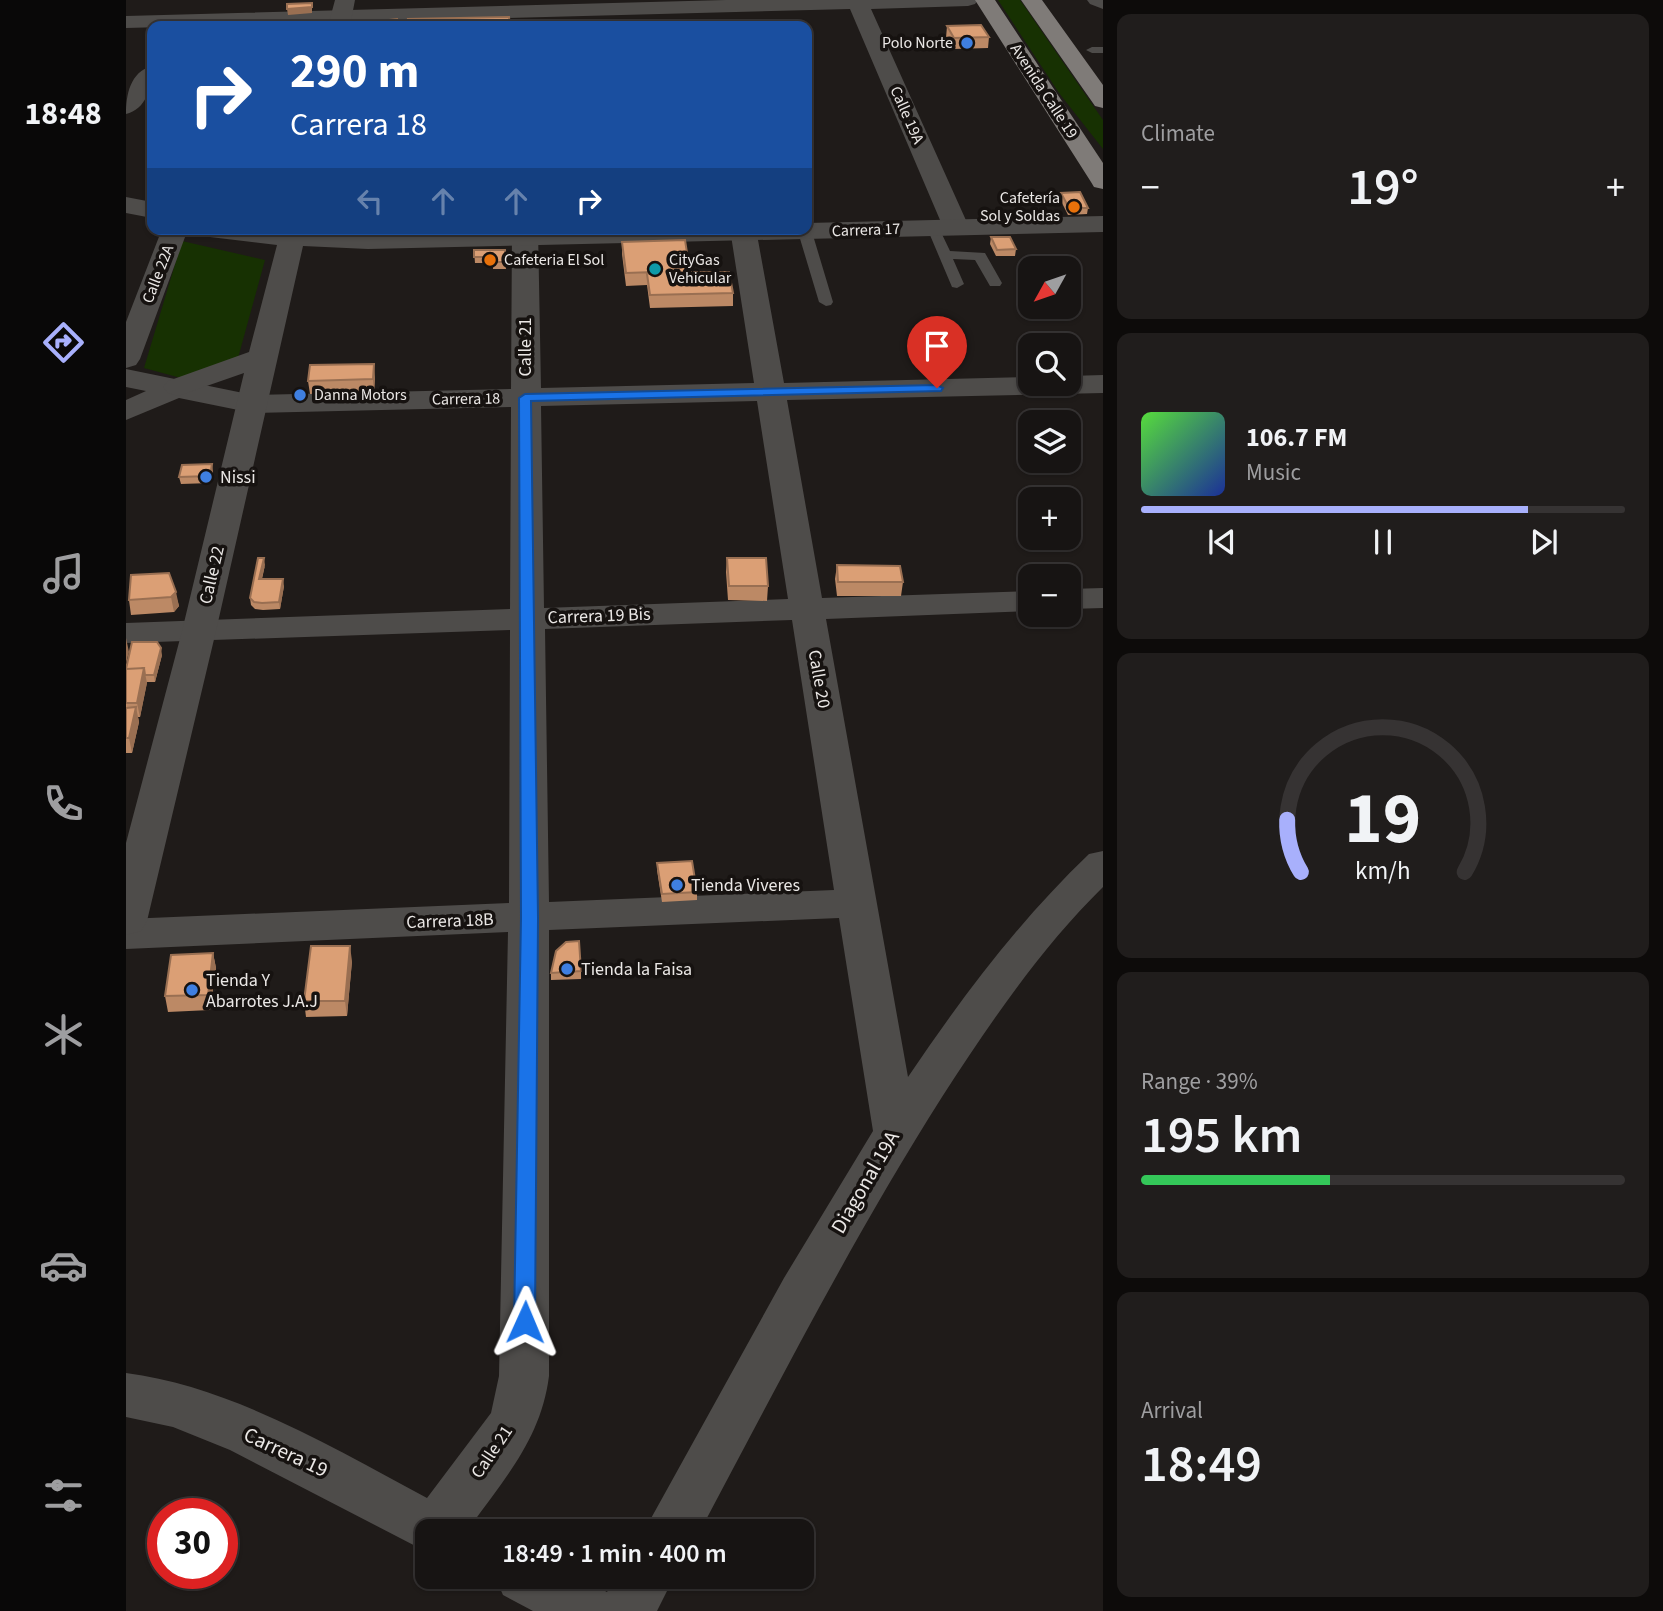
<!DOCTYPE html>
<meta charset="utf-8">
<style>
body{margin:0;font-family:"Source Sans 3",sans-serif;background:#201d1c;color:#f1f3f6;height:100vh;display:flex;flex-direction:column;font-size:26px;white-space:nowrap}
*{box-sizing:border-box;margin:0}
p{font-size:23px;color:#9e9ea0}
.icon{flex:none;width:38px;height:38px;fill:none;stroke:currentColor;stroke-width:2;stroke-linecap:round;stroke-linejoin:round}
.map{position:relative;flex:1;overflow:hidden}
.sheet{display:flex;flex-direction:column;gap:14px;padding:14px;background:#0d0b0a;width:560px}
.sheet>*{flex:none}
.top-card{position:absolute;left:21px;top:21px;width:665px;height:214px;border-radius:14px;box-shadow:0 2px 5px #0004,0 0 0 2px #363333;background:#1a4fa0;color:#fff;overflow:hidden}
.needle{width:46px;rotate:230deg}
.tools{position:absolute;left:892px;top:256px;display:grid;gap:14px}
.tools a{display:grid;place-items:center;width:63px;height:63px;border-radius:14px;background:#171413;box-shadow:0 2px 5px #0004,0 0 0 2px #363333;font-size:35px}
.speed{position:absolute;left:21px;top:1498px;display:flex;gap:14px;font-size:35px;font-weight:700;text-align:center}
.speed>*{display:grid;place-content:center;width:91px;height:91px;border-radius:50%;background:#171413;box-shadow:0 2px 5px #0004,0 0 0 2px #363333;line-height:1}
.speed .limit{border:10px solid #d22;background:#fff;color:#111}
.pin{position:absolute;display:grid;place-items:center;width:60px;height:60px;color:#fff;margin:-72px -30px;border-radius:50% 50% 50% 0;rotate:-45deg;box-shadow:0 0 7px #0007}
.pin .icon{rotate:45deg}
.me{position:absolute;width:77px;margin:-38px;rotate:1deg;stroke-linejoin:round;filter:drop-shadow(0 0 5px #0008)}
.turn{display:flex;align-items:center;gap:24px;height:147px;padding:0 28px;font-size:32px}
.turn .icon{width:91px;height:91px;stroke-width:2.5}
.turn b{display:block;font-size:49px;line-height:60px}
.lanes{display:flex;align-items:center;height:66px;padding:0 28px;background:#0003;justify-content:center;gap:35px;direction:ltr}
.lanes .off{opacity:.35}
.big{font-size:52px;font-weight:600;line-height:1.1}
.sheet .widget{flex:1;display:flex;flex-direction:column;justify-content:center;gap:10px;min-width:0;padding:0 24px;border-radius:14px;background:#201d1c}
.sheet .dial{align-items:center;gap:0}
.dial svg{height:182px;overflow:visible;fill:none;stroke:#363333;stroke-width:7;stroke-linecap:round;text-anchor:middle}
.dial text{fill:#f1f3f6;stroke:none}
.song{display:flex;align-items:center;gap:21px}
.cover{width:84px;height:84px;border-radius:10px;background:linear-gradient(135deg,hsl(110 70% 55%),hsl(230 70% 35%))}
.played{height:7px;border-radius:4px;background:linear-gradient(90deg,#a8b0fc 80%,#363333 80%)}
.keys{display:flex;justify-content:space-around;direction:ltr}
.heat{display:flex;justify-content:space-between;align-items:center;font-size:38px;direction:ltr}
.charge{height:10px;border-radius:5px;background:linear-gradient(90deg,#34c759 39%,#363333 0)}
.trip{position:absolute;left:289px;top:1519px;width:399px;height:70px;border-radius:14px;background:#171413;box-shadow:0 2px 5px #0004,0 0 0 2px #363333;font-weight:600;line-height:70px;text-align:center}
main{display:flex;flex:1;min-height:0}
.tab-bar{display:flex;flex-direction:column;width:126px;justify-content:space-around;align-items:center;background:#090808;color:#9e9ea0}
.tab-bar .icon{width:49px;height:49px}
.tab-bar .active{color:#a8b0fc}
.tab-bar b{font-size:32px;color:#f1f3f6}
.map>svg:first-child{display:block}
.green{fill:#173102}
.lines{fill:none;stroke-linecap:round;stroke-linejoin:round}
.service{fill:#4e4c4a;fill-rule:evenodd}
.minor{fill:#4e4c4a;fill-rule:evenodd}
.tertiary{fill:#4e4c4a;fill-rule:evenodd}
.primary{fill:#7f7b78;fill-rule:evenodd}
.wall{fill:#bc8965}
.shaded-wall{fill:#996f52}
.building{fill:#db9f75;stroke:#996f52;stroke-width:2}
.route{fill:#1a73e8;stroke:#114b97;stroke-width:2}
.shop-dot{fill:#3f7fe0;stroke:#161210;stroke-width:2.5}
.food-dot{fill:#e8710a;stroke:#161210;stroke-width:2.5}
.culture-dot{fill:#0f9aa8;stroke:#161210;stroke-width:2.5}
.labels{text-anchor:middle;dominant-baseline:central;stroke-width:7;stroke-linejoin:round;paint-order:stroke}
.far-poi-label{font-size:16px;fill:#eae7e5;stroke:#161210;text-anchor:start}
.far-street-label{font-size:16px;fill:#eae7e5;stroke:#161210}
.street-label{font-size:18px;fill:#eae7e5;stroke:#161210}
.poi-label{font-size:18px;fill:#eae7e5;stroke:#161210;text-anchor:start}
.near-street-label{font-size:21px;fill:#eae7e5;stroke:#161210}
</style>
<main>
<nav class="tab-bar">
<b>18:48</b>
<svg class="icon active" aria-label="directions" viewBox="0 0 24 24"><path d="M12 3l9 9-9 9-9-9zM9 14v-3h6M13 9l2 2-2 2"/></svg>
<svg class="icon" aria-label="music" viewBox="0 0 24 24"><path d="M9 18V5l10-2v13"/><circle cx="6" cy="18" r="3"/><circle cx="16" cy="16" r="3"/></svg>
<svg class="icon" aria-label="phone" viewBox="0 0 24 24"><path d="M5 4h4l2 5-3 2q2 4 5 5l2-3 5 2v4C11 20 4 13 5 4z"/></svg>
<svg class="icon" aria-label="climate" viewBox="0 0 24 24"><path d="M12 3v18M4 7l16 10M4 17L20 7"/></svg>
<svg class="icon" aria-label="car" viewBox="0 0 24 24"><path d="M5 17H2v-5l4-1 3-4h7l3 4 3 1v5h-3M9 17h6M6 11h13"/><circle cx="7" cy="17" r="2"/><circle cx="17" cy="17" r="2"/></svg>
<svg class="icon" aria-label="filters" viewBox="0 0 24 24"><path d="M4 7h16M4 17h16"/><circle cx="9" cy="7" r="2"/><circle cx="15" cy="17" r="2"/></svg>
</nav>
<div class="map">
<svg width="977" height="1611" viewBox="0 0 977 1611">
<rect width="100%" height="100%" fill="#1f1b19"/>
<path class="green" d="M 872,0 L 894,0 L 977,120 L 977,149 L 933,93 Z
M 56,241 L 139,260 L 112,358 L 55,378 L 18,368 Z"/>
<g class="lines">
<path class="service" d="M 977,47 L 977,53 L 966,53 L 960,50 L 966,47 Z
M 807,224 L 813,228 L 824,251 L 859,253 L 876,283 L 874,286 L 864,286 L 849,260 L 827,259 L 838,284 L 831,288 L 826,287 L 801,228 Z
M 674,229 L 681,229 L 686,232 L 707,302 L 705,305 L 700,306 L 693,302 L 672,232 Z"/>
<path class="minor" d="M 600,0 L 852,0 L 849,4 L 842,6 L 745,9 L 843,227 L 839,232 L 830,235 L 821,232 L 817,227 L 724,9 L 0,28 L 0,16 Z
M 961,0 L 977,0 L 977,9 L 964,4 Z
M 26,66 C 27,85 21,109 0,114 C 0,95 4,72 26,66 Z
M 36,229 L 62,229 L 14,359 L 10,365 L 0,368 L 0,322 Z
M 386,229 L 412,229 L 415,388 L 628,383 L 604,229 L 630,229 L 658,383 L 905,377 L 905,383 L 943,383 L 943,376 L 977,375 L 977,393 L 661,400 L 696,598 L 905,591 L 905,611 L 700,619 L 782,1077 C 836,997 893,921 963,854 L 977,851 L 977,887 C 914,949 864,1023 816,1097 C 727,1237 652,1385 574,1531 L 518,1531 L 658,1278 L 747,1131 L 713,918 L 423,930 L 423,1376 C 415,1440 377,1480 341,1531 L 301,1531 L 301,1552 L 104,1450 L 47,1427 L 0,1417 L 0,1373 C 104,1386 210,1449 301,1498 L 365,1413 L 373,1376 L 382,932 L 0,949 L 0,919 L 383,903 L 384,630 L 0,643 L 0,623 L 384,609 L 385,407 L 127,413 L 53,398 L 0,420 L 0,400 L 20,391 L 0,387 L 0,369 L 127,395 L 385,389 ZM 631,401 L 662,599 L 418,608 L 415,406 ZM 666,620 L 708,890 L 423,902 L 419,629 Z
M 977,588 L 977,608 L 943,609 L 943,589 Z
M 369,1577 L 452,1577 L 481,1592 L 490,1577 L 548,1577 L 531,1611 L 407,1611 L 377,1595 Z"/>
<path class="tertiary" d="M 209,0 L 229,0 L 224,26 L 202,26 Z
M 0,197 L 26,202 L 26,218 L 0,213 Z
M 977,216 L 977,232 L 242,249 L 177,246 L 90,631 L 21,921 L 15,931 L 0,935 L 0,843 L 56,631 L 118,373 L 52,396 L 42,393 L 37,387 L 42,381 L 123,352 L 151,245 L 84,237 L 75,235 L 71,229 L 183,229 L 242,233 L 411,229 L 681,229 L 681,223 Z"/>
<path class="primary" d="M 849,0 L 869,0 L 977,163 L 977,189 L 968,187 L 965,182 Z
M 895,0 L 916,0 L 977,85 L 977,108 L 969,106 Z"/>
</g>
<path class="wall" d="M 383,17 L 384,26 L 283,26 L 282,19 Z
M 821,26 L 863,37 L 862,48 L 827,49 L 820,38 Z
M 935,193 L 962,208 L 961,214 L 942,215 L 934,199 Z
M 865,237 L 890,249 L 889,256 L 870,256 L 864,244 Z
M 496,242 L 564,272 L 607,293 L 607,306 L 524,308 L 521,285 L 500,286 L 496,254 Z
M 348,250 L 379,250 L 380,269 L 367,269 L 367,263 L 349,263 Z
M 249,377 L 248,392 L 184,394 L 182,381 Z
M 87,471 L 85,483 L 55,484 L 53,477 Z
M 601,558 L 642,586 L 641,601 L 602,600 L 600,572 Z
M 139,565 L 136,579 L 158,586 L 154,609 L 137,610 L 129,609 L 125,605 L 124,598 Z
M 711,565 L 777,582 L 775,596 L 711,596 L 709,579 Z
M 43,573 L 53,606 L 48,612 L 5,615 L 3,600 Z
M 36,655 L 29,682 L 21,682 L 14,717 L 12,717 L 13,722 L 6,753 L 0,753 L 0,665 Z
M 531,863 L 571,892 L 571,900 L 536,902 L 531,870 Z
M 87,953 L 90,968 L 84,1010 L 42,1012 L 39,996 Z
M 226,961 L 221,1016 L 180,1017 L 178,1001 Z
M 455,971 L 455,979 L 425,980 L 425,973 Z"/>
<path class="shaded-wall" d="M 186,7 L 186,13 L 162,15 L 161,9 Z
M 248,364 L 249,377 L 248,392 L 247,379 Z
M 86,464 L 87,471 L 85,483 L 84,476 Z
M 138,558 L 139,565 L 134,586 L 133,579 Z
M 157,579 L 158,586 L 154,609 L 153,602 Z
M 50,592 L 53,606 L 48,612 L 45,597 Z
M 0,638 L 3,652 L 0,663 Z
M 35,648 L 36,655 L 29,682 L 28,675 Z
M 18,668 L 21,683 L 14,717 L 11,703 Z
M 10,707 L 13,722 L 6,753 L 3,738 Z
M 224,946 L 226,961 L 221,1016 L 219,1001 Z
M 87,953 L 90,968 L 84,1010 L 82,995 Z"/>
<path class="building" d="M 186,3 L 186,7 L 161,9 L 161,4 Z
M 383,17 L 384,26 L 360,26 L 360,22 L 347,22 L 347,26 L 327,26 L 327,22 L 318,22 L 318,26 L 291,26 L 291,24 L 283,25 L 282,19 Z
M 271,19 L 272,26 L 245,26 L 244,22 Z
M 855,25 L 863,37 L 828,38 L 821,26 Z
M 954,192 L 962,208 L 943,208 L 935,193 Z
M 865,237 L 884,237 L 890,249 L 871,250 Z
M 559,240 L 564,272 L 603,272 L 607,293 L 524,295 L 521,274 L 528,272 L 500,273 L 496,242 Z
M 348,250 L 379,250 L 380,262 L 367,262 L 367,257 L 348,257 Z
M 248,364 L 247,379 L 182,381 L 184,365 Z
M 86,464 L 84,476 L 53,477 L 56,465 Z
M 132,558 L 138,558 L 133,579 L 157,579 L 153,602 L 136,603 L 128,602 L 124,598 Z
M 601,558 L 640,558 L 642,586 L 603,586 Z
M 711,565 L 774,566 L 777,582 L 712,582 Z
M 43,573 L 50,592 L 45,597 L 3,600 L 5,575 Z
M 6,642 L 31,642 L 35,648 L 28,675 L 19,675 L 18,668 L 0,669 Z
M 18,668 L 11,703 L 0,703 L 0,669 Z
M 10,707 L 3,738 L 0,738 L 0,708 Z
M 566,861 L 571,892 L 536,894 L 531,863 Z
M 453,941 L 455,971 L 425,973 L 430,951 L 440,942 Z
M 185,946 L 224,946 L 219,1001 L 178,1001 Z
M 87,953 L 82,995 L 39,996 L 45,955 Z"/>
<path class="route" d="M 811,385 L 817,388 L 815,391 L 405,401 L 412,918 L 409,1322 L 406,1328 L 399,1330 L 391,1328 L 388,1322 L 395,918 L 393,398 L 399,394 Z"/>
<g class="shop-dot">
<circle cx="841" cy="43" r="7"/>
<circle cx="174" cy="395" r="7"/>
<circle cx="80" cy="477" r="7"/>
<circle cx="551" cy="885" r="7"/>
<circle cx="441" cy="969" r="7"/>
<circle cx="66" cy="990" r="7"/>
</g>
<g class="food-dot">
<circle cx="948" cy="207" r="7"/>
<circle cx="364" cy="260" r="7"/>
</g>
<circle class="culture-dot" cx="529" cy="269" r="7"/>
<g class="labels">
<g class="far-poi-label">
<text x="827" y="43" text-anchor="end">Polo Norte</text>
<text x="934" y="198" text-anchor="end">Cafetería<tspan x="934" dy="18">Sol y Soldas</tspan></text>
<text x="378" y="260">Cafeteria El Sol</text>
<text x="543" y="260">CityGas<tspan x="543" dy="18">Vehicular</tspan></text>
<text x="188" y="395">Danna Motors</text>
</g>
<g class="far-street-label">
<text transform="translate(918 91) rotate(57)">Avenida Calle 19</text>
<text transform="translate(781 115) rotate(66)">Calle 19A</text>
<text transform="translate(740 230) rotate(-2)">Carrera 17</text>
<text transform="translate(32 274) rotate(-69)">Calle 22A</text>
<text transform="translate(340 399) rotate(-1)">Carrera 18</text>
</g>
<g class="street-label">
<text transform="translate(399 347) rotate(-90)">Calle 21</text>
<text transform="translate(86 575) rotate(-77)">Calle 22</text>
<text transform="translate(473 616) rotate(-2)">Carrera 19 Bis</text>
<text transform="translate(693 679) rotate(80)">Calle 20</text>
<text transform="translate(324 921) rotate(-2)">Carrera 18B</text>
<text transform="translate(366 1452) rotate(-56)">Calle 21</text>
</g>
<g class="poi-label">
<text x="94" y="477">Nissi</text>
<text x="565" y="885">Tienda Viveres</text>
<text x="455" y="969">Tienda la Faisa</text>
<text x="80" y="980">Tienda Y<tspan x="80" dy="21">Abarrotes J.A.J</tspan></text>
</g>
<g class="near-street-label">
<text transform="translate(739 1182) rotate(-60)">Diagonal 19A</text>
<text transform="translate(160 1452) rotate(25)">Carrera 19</text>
</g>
</g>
</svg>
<div class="tools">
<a><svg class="needle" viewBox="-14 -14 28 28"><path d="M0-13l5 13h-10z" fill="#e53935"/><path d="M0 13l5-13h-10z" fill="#9e9ea0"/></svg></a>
<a><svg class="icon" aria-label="search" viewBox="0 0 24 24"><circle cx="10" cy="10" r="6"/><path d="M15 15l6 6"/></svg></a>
<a><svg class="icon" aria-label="layers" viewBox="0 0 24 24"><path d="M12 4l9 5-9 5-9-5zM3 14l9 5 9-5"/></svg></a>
<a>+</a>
<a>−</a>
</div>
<div class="speed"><div class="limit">30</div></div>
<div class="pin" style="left:811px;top:388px;background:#d93025"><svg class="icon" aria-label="arrive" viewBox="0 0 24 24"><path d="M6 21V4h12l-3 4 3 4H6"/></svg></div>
<svg class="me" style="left:399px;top:1322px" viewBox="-20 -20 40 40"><path d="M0-17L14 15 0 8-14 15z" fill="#1a73e8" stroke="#fff" stroke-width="4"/></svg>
<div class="trip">18:49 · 1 min · 400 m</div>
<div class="top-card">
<div class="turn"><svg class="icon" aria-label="right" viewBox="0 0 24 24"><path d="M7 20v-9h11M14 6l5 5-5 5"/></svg><div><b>290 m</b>Carrera 18</div></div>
<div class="lanes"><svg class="icon off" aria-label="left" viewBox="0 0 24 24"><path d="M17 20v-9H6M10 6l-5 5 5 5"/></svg><svg class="icon off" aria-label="ahead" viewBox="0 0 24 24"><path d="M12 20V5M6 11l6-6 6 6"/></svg><svg class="icon off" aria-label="ahead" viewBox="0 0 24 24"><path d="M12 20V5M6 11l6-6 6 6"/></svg><svg class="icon" aria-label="right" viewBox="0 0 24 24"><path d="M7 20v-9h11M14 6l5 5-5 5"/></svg></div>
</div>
</div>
<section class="sheet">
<div class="widget"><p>Climate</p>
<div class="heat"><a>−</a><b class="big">19°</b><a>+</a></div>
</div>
<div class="widget">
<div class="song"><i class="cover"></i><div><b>106.7 FM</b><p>Music</p></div></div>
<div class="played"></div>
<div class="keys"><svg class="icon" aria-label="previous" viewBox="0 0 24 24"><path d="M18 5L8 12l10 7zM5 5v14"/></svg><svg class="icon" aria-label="pause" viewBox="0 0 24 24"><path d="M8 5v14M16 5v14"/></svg><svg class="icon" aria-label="next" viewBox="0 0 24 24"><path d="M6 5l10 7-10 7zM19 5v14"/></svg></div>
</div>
<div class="widget dial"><svg viewBox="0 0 100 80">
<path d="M14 69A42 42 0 1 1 86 69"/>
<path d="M14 69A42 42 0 0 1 8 46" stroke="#a8b0fc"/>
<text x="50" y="56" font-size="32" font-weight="700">19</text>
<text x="50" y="72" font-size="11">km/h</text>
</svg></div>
<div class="widget"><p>Range · 39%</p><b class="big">195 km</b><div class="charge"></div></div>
<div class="widget"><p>Arrival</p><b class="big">18:49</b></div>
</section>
</main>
